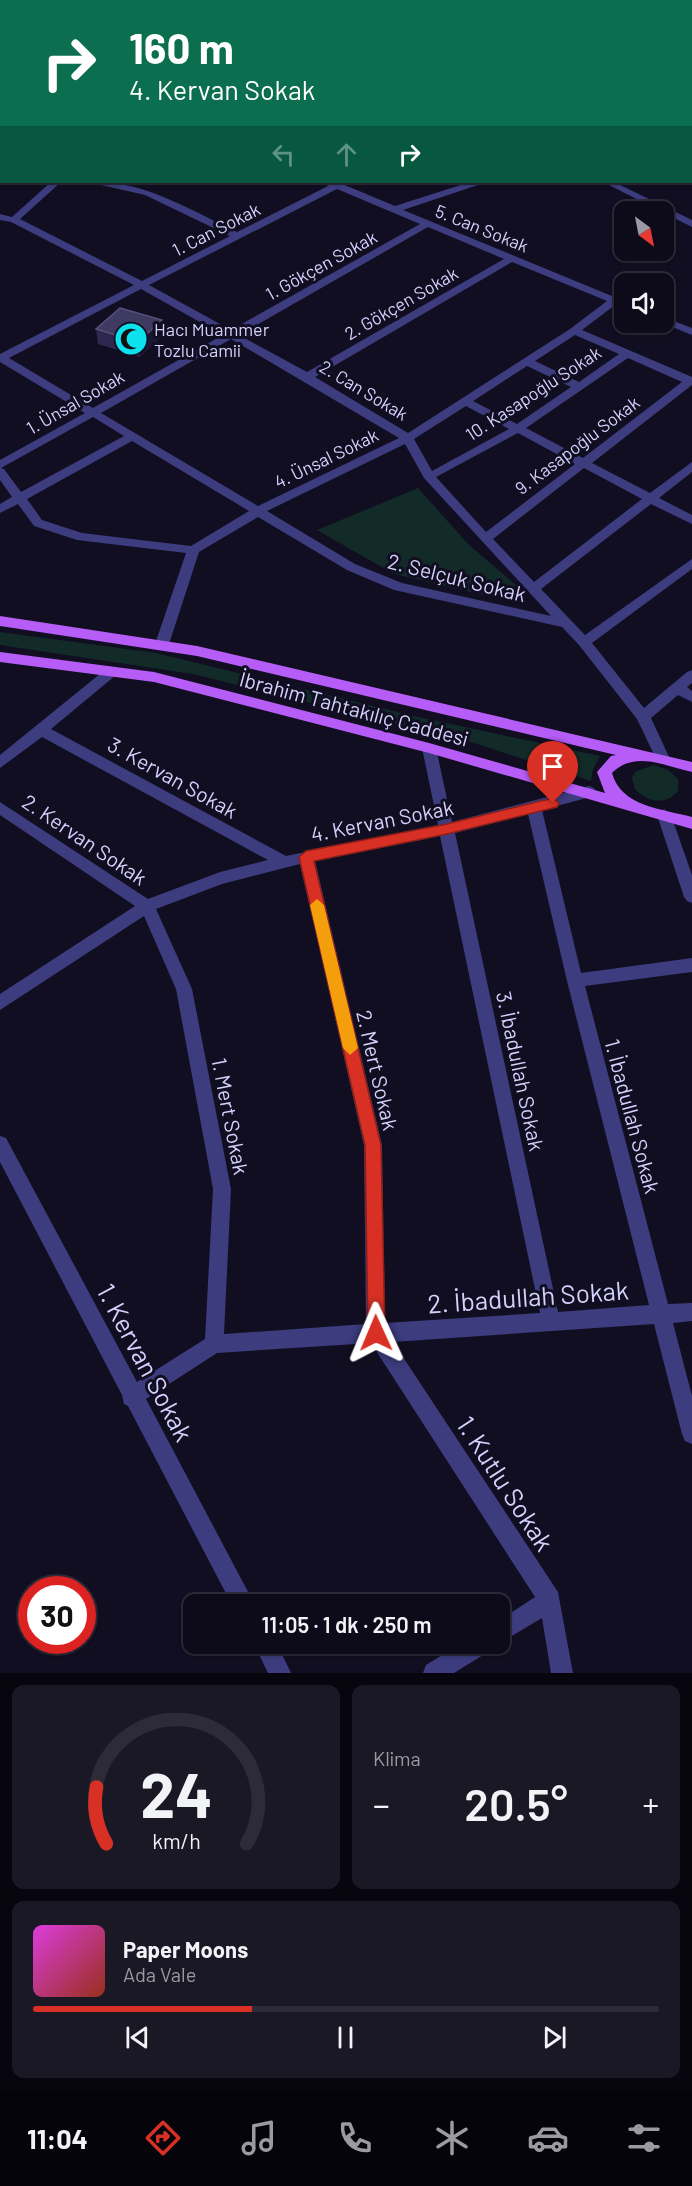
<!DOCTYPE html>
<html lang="tr">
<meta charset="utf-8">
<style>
body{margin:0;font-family:Barlow,sans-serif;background:#1b1826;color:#f1f3f6;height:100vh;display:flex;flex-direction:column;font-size:22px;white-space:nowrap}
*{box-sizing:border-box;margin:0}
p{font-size:20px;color:#9a9aa2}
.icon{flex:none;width:33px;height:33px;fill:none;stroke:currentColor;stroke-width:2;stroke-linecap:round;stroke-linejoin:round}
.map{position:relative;height:1673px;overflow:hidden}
.sheet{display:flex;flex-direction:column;gap:12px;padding:12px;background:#07060e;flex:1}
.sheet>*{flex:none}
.guide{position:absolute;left:0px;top:0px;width:693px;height:183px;box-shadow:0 2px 4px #0004,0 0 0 2px #2d2b38;background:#0b6e4f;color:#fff;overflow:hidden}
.needle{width:39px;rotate:148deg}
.controls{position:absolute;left:614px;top:201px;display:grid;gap:12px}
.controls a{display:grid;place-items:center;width:60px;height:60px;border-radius:12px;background:#0d0a19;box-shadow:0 2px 4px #0004,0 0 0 2px #2d2b38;font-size:30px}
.speed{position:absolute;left:18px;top:1576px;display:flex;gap:12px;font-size:30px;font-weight:700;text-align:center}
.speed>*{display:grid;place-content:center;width:78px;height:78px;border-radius:50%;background:#0d0a19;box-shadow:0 2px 4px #0004,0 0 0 2px #2d2b38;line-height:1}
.speed .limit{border:9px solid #d22;background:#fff;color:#111}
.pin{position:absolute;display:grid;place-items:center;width:51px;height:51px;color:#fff;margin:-62px -26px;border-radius:50% 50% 50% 0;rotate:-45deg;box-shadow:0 0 6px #0007}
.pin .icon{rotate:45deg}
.me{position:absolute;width:66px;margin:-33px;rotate:359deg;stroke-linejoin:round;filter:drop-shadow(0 0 4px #0008)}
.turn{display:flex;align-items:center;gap:21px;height:126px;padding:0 30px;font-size:27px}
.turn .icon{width:78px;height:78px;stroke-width:2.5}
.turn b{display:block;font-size:42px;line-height:51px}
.lanes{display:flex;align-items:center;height:57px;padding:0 30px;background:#0003;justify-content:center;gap:30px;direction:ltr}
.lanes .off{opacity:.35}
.big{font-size:45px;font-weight:600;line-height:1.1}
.sheet .card{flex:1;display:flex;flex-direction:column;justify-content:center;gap:9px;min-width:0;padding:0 21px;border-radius:12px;background:#1b1826}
.sheet .dial{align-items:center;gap:0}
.dial svg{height:156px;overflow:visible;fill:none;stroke:#2d2b38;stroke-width:7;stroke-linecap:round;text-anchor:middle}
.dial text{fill:#f1f3f6;stroke:none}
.song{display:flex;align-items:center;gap:18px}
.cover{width:72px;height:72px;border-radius:9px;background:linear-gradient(135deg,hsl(300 70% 55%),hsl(10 70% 35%))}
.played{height:6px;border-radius:3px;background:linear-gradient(90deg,#d93025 35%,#2d2b38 35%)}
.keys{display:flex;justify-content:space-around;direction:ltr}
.heat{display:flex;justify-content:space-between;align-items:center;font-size:33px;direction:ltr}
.sheet .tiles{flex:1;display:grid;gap:12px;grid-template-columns:1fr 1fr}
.card:last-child{grid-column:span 2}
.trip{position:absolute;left:183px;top:1594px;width:327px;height:60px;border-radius:12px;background:#0d0a19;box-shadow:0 2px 4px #0004,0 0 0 2px #2d2b38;font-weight:600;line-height:60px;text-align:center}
.tabs{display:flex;height:96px;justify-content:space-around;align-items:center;background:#05040a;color:#9a9aa2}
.tabs .icon{width:42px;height:42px}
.tabs .current{color:#d93025}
.tabs b{font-size:27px;color:#f1f3f6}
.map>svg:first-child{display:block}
.green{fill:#122b29}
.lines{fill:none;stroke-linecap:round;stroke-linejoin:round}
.minor{fill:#3c3c7e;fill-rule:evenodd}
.major{fill:#b75df7;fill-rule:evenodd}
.wall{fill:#2e284e}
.shaded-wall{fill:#1b1634}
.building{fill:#3f3a61;stroke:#575279;stroke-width:1.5}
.route{fill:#d93025;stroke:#8d1f18;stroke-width:1.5}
.slow{fill:#f59e0b}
.labels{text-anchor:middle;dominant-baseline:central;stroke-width:6;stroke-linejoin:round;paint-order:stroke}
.far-street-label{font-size:18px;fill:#d4d1fd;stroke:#110e21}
.far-poi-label{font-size:18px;fill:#d4d1fd;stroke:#110e21;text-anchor:start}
.street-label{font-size:21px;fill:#d4d1fd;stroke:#110e21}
.near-street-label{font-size:26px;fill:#d4d1fd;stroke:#110e21}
</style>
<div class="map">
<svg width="692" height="1673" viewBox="0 0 692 1673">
<rect width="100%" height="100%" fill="#110e21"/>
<path class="green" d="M 418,488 L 469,545 L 517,586 L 488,596 L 394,574 L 317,530 Z
M 0,632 L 156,653 L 418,717 L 600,756 L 593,769 L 591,781 L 471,742 L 193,674 L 0,645 Z
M 654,765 L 668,770 L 678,779 L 678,791 C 666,806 646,802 635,789 L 632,778 L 635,772 Z"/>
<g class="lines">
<path class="minor" d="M 0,0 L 8,0 L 2,2 L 2,4 Z
M 121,0 L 129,0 L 120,2 Z
M 232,0 L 241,0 L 240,2 Z
M 355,0 L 363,0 L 354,2 Z
M 373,0 L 382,0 L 381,2 Z
M 476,0 L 484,0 L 475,2 Z
M 635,0 L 651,2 L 636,2 Z
M 0,12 L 2,12 L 2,16 L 0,16 Z
M 0,72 L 2,73 L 2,78 L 0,78 Z
M 2,104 L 2,110 L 0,111 L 0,105 Z
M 51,182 L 61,182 L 20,219 L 142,281 L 230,236 L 145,195 L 97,184 L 96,182 C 147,182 192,211 237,232 L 328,186 L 324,182 L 340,183 L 395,206 L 470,182 L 482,182 L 481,184 L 403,210 L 624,301 L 624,307 L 615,305 L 582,330 L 692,377 L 692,385 L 592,463 L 650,493 L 692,462 L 692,472 L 659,498 L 692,515 L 692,524 L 651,504 L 541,589 L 585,635 L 692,559 L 692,569 L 592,643 L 644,708 L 687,672 L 692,670 L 692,683 L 687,687 L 692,691 L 692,702 L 678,695 L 651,718 L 670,759 L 668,763 L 658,763 L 637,719 L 579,645 L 562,627 L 394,590 L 347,570 L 258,517 L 199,552 L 169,644 L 162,649 L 155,644 L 186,553 L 77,540 L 34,526 L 18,504 L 0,513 L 0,504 L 12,497 L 0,480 L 0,460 L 85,413 L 0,362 L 0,354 L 134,285 L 11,222 L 0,220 L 0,214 L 12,217 ZM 337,189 L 420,224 L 231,330 L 149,285 ZM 428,227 L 504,259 L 307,372 L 239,335 ZM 512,262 L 607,301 L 570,329 L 408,433 L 315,377 ZM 141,289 L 223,335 L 93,408 L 9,358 ZM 575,335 L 619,354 L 579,382 L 535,361 ZM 231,339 L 399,438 L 258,506 L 101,413 ZM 628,358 L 682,382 L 583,458 L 526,428 ZM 527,366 L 571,387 L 517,424 L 473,401 ZM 466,406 L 509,429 L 432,471 L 414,439 ZM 93,417 L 124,436 L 21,492 L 4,469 L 1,468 ZM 518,433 L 575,464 L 486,532 L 436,477 ZM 132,441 L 249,511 L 191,546 L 82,533 L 42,520 L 27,499 ZM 405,444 L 424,478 L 551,616 L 402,583 L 355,564 L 267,511 ZM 584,468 L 642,499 L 534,582 L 493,539 Z
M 603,182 L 614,182 L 692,220 L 692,227 Z
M 663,317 L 692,328 L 692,335 L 660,322 L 663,322 Z
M 111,667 L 116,669 L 118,672 L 116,675 L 51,729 L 286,856 L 438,825 L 422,748 L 429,743 L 436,748 L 452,822 L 589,786 L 594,788 L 596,792 L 594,796 L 542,810 L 581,973 L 692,958 L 692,972 L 585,986 L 668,1304 L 692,1303 L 692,1321 L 673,1323 L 692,1396 L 692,1444 L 685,1441 L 682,1434 L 654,1324 L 393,1342 L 558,1592 L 573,1673 L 551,1673 L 542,1618 L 500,1643 L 500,1620 L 535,1597 L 371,1343 L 217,1353 L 146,1399 L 255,1605 L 232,1605 L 128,1406 L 124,1404 L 122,1395 L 0,1162 L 0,1136 L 6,1138 L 137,1382 L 205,1339 L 213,1189 L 176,989 L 144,916 L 0,1010 L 0,994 L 135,906 L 0,815 L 0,802 L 148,899 L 220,872 L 268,860 L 42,737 L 0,768 L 0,755 L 106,669 ZM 528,814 L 567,981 L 649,1305 L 558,1312 L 455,833 ZM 440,836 L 540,1313 L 385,1323 L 382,1145 L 315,861 ZM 300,864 L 364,1145 L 366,1324 L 224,1334 L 231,1189 L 192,989 L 156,909 L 222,884 Z
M 664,809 L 671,815 L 692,875 L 692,903 L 687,901 L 684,897 L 657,815 Z
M 254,1644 L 277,1644 L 291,1673 L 268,1673 Z
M 460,1644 L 491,1644 L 488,1652 L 454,1673 L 423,1673 L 426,1665 Z"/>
<path class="major" d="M 0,616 L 197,646 L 692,762 L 692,772 C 664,766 635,750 612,773 C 621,807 663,809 692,817 L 692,829 L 429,753 L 154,682 L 0,662 L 0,652 L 154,672 L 429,743 L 605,793 L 597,772 L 611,756 L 616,755 L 197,656 L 0,626 Z"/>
</g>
<path class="wall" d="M 96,329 L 163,335 L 140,357 L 98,344 Z"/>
<path class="shaded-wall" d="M 162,320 L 163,335 L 140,357 L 138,342 Z"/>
<path class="building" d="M 120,308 L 162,320 L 138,342 L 96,329 Z"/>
<path class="route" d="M 553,798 L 559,803 L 557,807 L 447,834 L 314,861 L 381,1145 L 385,1333 L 383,1339 L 376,1341 L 370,1339 L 368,1333 L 365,1145 L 299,857 L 306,851 L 447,824 Z"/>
<path class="slow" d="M 317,899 L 324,905 L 358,1048 L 350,1055 L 343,1048 L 310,905 Z"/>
<defs>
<symbol id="mosque-disc" viewBox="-11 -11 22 22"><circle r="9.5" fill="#0be2ee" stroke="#110e21"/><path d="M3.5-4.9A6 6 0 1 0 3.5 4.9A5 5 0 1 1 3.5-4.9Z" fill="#111"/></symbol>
</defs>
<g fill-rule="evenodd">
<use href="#mosque-disc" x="112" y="320" width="38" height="38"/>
</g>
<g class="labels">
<g class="far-street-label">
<text transform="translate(482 228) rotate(22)">5. Can Sokak</text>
<text transform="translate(216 229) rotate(-27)">1. Can Sokak</text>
<text transform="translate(321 265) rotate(-29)">1. Gökçen Sokak</text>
<text transform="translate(401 303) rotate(-30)">2. Gökçen Sokak</text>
<text transform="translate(364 390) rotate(31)">2. Can Sokak</text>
<text transform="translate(533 393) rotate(-33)">10. Kasapoğlu Sokak</text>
<text transform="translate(75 402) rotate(-30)">1. Ünsal Sokak</text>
<text transform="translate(577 445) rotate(-37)">9. Kasapoğlu Sokak</text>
<text transform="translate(326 458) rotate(-26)">4. Ünsal Sokak</text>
</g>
<g class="far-poi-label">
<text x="154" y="329">Hacı Muammer<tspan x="154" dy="21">Tozlu Camii</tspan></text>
</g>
<g class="street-label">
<text transform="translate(457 577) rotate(14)">2. Selçuk Sokak</text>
<text transform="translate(354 708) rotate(15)">İbrahim Tahtakılıç Caddesi</text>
<text transform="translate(173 777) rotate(29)">3. Kervan Sokak</text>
<text transform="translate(382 820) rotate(-11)">4. Kervan Sokak</text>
<text transform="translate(85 839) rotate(34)">2. Kervan Sokak</text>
<text transform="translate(378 1070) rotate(77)">2. Mert Sokak</text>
<text transform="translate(521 1071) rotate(78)">3. İbadullah Sokak</text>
<text transform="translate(231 1116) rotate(79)">1. Mert Sokak</text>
<text transform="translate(633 1116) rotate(75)">1. İbadullah Sokak</text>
</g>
<g class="near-street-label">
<text transform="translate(528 1296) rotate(-4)">2. İbadullah Sokak</text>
<text transform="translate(146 1362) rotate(62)">1. Kervan Sokak</text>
<text transform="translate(506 1483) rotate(57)">1. Kutlu Sokak</text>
</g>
</g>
</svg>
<div class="controls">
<a><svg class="needle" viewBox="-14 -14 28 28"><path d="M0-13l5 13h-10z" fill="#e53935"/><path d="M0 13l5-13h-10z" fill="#9a9aa2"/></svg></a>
<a><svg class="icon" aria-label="sound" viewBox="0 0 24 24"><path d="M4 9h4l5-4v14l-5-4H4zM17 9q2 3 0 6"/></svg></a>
</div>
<div class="speed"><div class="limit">30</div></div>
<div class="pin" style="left:553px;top:803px;background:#d93025"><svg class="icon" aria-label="arrive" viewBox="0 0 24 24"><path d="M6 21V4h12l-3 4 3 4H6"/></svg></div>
<svg class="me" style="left:376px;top:1333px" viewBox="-20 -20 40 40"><path d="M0-17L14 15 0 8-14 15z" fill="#d93025" stroke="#fff" stroke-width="4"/></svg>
<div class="trip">11:05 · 1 dk · 250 m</div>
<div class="guide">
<div class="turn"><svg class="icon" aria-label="right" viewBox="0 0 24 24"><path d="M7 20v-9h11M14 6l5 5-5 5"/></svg><div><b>160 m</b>4. Kervan Sokak</div></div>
<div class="lanes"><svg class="icon off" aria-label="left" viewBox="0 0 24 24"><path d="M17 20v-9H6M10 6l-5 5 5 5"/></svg><svg class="icon off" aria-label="ahead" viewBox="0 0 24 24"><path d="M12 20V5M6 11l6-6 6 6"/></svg><svg class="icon" aria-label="right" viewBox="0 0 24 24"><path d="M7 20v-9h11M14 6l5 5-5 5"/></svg></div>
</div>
</div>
<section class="sheet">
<div class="tiles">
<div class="card dial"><svg viewBox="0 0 100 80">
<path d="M14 69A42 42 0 1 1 86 69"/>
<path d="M14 69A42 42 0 0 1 9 40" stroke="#d93025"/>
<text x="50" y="56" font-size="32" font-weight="700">24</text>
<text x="50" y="72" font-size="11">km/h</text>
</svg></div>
<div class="card"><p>Klima</p>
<div class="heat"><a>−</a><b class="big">20.5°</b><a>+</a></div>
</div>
<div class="card">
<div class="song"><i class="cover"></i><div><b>Paper Moons</b><p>Ada Vale</p></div></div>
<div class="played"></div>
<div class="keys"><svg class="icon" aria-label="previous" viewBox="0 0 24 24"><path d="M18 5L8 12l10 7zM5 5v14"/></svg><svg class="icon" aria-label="pause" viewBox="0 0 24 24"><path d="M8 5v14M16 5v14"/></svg><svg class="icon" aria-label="next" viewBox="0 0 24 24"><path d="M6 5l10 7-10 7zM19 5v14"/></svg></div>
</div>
</div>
</section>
<nav class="tabs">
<b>11:04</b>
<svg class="icon current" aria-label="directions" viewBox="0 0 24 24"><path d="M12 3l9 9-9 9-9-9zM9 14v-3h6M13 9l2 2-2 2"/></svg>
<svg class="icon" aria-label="music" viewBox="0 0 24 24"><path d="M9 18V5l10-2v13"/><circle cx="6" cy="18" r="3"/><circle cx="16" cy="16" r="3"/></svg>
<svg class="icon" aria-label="phone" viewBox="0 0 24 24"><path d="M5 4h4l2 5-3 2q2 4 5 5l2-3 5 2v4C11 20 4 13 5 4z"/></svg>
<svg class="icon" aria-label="climate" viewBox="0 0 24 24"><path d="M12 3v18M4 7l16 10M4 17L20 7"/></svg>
<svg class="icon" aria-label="car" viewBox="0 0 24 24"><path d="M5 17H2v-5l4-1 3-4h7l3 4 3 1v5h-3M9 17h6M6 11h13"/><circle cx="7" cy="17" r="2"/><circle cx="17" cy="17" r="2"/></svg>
<svg class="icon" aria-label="filters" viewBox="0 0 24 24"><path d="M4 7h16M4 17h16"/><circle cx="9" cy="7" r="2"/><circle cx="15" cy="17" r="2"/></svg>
</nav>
